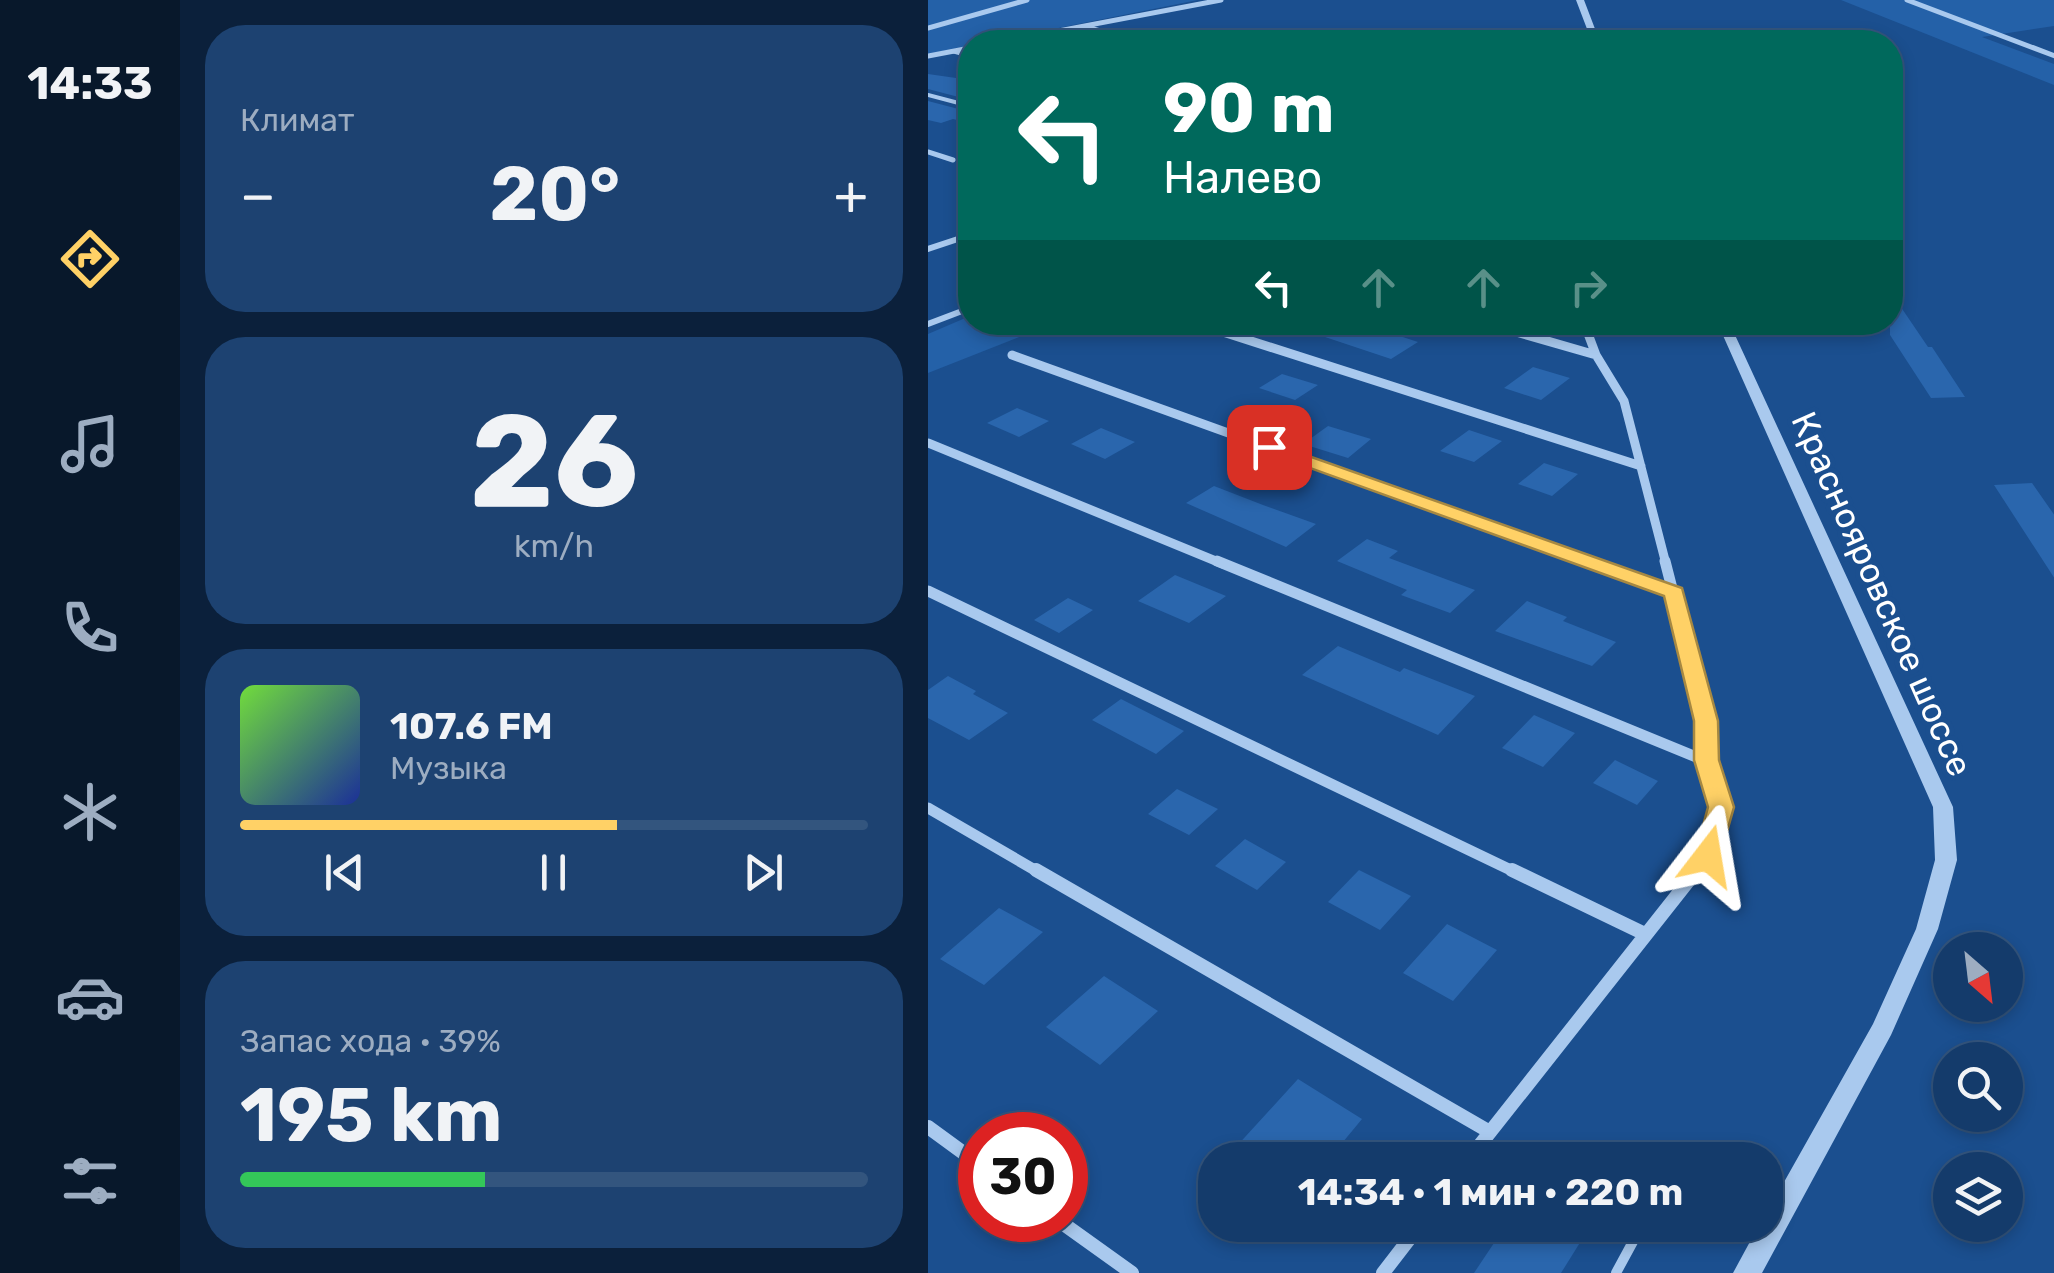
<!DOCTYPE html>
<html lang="ru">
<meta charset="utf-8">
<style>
body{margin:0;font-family:Rubik,sans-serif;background:#1d4271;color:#f1f3f6;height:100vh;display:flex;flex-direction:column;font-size:38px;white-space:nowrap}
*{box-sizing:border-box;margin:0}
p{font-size:32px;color:#9dadc1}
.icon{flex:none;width:55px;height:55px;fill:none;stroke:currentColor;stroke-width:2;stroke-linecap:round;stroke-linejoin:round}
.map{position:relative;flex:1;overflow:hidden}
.panel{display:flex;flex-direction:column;gap:25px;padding:25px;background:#0b203b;width:748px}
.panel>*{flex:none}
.banner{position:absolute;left:30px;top:30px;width:945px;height:305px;border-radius:40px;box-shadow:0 5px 15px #0003,0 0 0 2px #33557e;background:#00695c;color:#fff;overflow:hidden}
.needle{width:65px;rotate:152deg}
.fabs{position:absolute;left:1005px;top:932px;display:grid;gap:20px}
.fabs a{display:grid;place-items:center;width:90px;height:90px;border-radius:50%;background:#143b6b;box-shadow:0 5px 15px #0003,0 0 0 2px #33557e;font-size:50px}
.speed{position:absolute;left:30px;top:1112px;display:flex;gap:20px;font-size:50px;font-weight:700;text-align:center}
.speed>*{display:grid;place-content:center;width:130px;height:130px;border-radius:50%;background:#143b6b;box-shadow:0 5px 15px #0003,0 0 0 2px #33557e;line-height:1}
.speed .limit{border:15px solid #d22;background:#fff;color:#111}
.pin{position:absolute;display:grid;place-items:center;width:85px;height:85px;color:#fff;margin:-42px;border-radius:20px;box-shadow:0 5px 15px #0006}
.me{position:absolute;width:110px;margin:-55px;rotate:14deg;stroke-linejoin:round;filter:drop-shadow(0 0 8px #0008)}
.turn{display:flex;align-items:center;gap:35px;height:210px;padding:0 40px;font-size:45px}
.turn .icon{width:130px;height:130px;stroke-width:2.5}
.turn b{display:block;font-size:70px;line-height:85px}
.lanes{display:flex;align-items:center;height:95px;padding:0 40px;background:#0003;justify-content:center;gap:50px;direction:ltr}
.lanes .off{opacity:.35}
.big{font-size:75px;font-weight:700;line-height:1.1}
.panel .tile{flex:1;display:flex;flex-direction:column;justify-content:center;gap:15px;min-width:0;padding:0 35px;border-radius:40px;background:#1d4271}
.panel .dial{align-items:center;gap:0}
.dial b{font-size:130px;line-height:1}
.song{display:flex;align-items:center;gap:30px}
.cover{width:120px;height:120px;border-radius:15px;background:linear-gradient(135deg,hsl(100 70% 55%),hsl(230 70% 35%))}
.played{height:10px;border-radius:5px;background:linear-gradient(90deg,#ffd166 60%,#33557e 60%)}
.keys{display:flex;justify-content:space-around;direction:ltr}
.heat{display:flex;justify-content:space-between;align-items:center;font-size:55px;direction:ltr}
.charge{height:15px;border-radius:8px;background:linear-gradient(90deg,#34c759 39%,#33557e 0)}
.trip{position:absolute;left:270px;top:1142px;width:585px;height:100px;border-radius:40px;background:#143b6b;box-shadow:0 5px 15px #0003,0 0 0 2px #33557e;font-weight:700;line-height:100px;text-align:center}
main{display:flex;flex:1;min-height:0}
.tabs{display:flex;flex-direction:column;width:180px;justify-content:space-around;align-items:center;background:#08182b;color:#9dadc1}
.tabs .icon{width:70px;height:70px}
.tabs .on{color:#ffd166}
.tabs b{font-size:45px;color:#f1f3f6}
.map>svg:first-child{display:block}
.green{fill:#2461a8}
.building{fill:#2a66ad}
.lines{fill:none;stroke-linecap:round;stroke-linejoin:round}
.service-far2{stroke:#a9c9ee;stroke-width:4}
.service-far1{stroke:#a9c9ee;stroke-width:5}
.service{stroke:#a9c9ee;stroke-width:10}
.minor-far4{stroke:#a9c9ee;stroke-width:5}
.minor-far3{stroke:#a9c9ee;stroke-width:6}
.minor-far2{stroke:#a9c9ee;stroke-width:9}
.minor-far1{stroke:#a9c9ee;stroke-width:11}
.minor{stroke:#a9c9ee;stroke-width:14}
.tertiary{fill:#a9c9ee;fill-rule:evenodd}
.route{fill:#ffd166;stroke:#a68842;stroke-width:2.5}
.labels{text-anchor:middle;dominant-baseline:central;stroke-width:10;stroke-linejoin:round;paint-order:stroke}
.street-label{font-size:35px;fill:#fff;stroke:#1b4f8f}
</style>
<main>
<nav class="tabs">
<b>14:33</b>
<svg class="icon on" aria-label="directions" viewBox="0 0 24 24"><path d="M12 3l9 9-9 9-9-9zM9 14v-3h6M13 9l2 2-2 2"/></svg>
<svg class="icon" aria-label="music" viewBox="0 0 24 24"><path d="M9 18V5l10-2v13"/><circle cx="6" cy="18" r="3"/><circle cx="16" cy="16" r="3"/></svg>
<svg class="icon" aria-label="phone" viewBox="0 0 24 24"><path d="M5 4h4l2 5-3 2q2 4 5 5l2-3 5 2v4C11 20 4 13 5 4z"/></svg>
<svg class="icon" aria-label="climate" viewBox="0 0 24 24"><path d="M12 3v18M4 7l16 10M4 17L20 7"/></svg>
<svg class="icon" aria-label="car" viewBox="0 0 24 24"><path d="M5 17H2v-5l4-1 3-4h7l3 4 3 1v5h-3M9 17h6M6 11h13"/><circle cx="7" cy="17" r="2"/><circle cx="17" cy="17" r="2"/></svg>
<svg class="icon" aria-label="filters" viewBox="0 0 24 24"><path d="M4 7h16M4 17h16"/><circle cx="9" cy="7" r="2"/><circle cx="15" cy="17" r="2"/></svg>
</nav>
<section class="panel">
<div class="tile"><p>Климат</p>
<div class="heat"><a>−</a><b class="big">20°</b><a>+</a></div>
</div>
<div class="tile dial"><b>26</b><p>km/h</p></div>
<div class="tile">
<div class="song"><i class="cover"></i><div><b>107.6 FM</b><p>Музыка</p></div></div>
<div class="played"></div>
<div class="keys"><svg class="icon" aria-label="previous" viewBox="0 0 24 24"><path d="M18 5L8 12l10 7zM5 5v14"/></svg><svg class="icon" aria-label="pause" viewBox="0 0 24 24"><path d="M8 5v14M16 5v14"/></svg><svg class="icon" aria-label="next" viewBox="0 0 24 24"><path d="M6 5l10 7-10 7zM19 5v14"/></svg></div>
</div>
<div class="tile"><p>Запас хода · 39%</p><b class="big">195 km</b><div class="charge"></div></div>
</section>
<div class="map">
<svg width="1127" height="1273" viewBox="0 0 1127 1273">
<rect width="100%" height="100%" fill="#1b4f8f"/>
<path class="green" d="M 0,0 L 270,0 L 61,42 L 42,42 L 42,46 L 0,54 Z
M 913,0 L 1126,0 L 1126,26 L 1054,37 L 1126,64 L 1126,85 Z
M 42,316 L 42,322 L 127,323 L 0,373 L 0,334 Z"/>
<path class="building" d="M 0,74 L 42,80 L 42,100 L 0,89 Z
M 0,101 L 42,112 L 42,123 L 25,119 L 13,123 L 0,120 Z
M 962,291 L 1000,347 L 1004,347 L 1037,397 L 1003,398 L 962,335 Z
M 368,322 L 429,322 L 490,342 L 463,359 L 367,327 Z
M 605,367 L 642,378 L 613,400 L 576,388 Z
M 354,374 L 390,385 L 367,400 L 331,388 Z
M 89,408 L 121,421 L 91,437 L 59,423 Z
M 400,426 L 443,439 L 420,458 L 375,444 Z
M 173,428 L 207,442 L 177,459 L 143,444 Z
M 541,430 L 574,441 L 546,462 L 512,451 Z
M 616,463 L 650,474 L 624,496 L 590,484 Z
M 1104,483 L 1127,516 L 1127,579 L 1066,485 Z
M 286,486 L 335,505 L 388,524 L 358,547 L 258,503 Z
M 439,539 L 470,551 L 461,558 L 547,590 L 522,613 L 473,595 L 479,590 L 409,561 Z
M 247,575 L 298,596 L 261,623 L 210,601 Z
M 140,598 L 165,610 L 131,633 L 106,620 Z
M 599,601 L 639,617 L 635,621 L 688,642 L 664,666 L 567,631 Z
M 410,646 L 472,672 L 476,668 L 547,696 L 510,735 L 374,675 Z
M 20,676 L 48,691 L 45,694 L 80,713 L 41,740 L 0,718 L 0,690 Z
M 193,699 L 256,731 L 228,754 L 164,720 Z
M 606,715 L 647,733 L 615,767 L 574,748 Z
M 687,760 L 730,781 L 709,805 L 665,783 Z
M 249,789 L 290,809 L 261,835 L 220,814 Z
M 317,839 L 358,862 L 329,890 L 287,866 Z
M 431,870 L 483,896 L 452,930 L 400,902 Z
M 71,908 L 115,932 L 56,985 L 12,959 Z
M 519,924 L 569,950 L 525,1001 L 475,973 Z
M 176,976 L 230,1011 L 172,1065 L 118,1027 Z
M 370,1079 L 434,1119 L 400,1160 L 296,1160 Z
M 578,1225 L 663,1225 L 633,1273 L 546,1273 Z"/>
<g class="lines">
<path class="service-far2" d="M 24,51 L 42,56
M 0,95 L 42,106"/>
<path class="service-far1" d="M 0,152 L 25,160"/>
<path class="service" d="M 688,1273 L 714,1225"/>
<path class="minor-far4" d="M 979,0 L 1127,56
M 0,28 L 99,0
M 162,28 L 209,42
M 72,42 L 293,0
M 0,56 L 42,48"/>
<path class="minor-far3" d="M 0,249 L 42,235
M 264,322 L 275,326
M 553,322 L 566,326
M 656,322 L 657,326
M 0,324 L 42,308"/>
<path class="minor-far2" d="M 267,323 L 713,466
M 557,323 L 668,355
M 656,323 L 668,355 L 696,401 L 738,564
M 84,355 L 664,564
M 0,443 L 295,564"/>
<path class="minor-far1" d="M 289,561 L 778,761
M 657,561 L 746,593
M 737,561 L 778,721 L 778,761 L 793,807 L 780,856 L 767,873
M 0,591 L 589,873
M 0,808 L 112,873"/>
<path class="minor" d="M 108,870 L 562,1132
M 584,870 L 717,934
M 0,1127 L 52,1165
M 540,1160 L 769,870
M 130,1220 L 204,1273
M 455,1273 L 492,1225"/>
<path class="tertiary" d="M 648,0 L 656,0 L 672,42 L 664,42 Z
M 789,322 L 801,322 L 1025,807 L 1029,860 L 1010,929 L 963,1035 L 834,1273 L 805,1273 L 831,1225 L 838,1225 L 838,1214 L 945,1024 L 988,929 L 1007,860 L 1005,807 Z"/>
</g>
<path class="route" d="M 341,442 L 754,588 L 790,721 L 791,760 L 806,807 L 790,863 L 771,863 L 767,856 L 780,807 L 766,760 L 766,721 L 736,596 L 335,451 L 332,447 Z"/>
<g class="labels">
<g class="street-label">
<text transform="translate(954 594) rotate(66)">Краснояровское шоссе</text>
</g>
</g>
</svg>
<div class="fabs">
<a><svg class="needle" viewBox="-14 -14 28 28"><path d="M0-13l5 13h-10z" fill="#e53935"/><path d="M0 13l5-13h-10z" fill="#9dadc1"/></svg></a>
<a><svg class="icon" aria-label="search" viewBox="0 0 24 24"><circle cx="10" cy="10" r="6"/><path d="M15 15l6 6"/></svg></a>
<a><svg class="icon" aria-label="layers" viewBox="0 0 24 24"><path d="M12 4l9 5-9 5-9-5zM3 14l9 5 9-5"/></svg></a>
</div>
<div class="speed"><div class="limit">30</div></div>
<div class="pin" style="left:341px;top:447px;background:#d93025"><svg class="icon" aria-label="arrive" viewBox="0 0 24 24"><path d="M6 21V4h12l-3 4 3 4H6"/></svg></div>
<svg class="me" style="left:780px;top:856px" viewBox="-20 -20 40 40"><path d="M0-17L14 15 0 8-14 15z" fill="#ffd166" stroke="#fff" stroke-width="4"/></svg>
<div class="trip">14:34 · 1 мин · 220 m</div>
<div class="banner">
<div class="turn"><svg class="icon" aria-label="left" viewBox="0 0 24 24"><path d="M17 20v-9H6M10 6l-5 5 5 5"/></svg><div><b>90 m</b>Налево</div></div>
<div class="lanes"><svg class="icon" aria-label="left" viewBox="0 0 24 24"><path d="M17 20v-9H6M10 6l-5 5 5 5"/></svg><svg class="icon off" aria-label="ahead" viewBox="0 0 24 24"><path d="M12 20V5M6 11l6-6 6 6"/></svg><svg class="icon off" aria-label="ahead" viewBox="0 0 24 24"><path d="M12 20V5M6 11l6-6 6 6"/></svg><svg class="icon off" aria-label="right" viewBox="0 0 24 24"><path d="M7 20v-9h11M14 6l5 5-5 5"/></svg></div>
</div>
</div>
</main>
